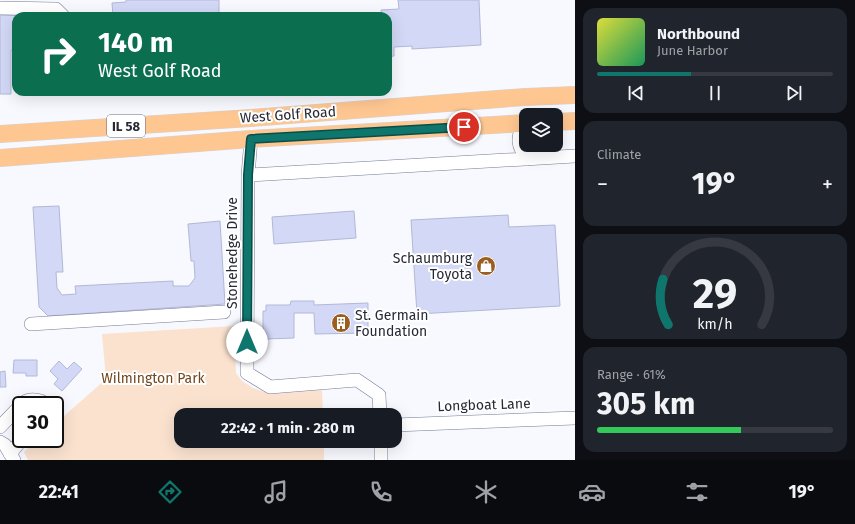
<!DOCTYPE html>
<meta charset="utf-8">
<style>
body{margin:0;font-family:"Fira Sans",sans-serif;background:#20242c;color:#f1f3f6;height:100vh;display:flex;flex-direction:column;font-size:15px;white-space:nowrap}
*{box-sizing:border-box;margin:0}
p{font-size:13px;color:#9ea1a6}
.icon{flex:none;width:22px;height:22px;fill:none;stroke:currentColor;stroke-width:2;stroke-linecap:round;stroke-linejoin:round}
.map{position:relative;flex:1;overflow:hidden}
.side{display:flex;flex-direction:column;gap:8px;padding:8px;background:#0d0f14;width:280px}
.side>*{flex:none}
.banner{position:absolute;left:12px;top:12px;width:380px;height:84px;border-radius:12px;box-shadow:0 4px 16px #0002;background:#0b6e4f;color:#fff;overflow:hidden}
.fabs{position:absolute;left:519px;top:108px;display:grid;gap:8px}
.fabs a{display:grid;place-items:center;width:44px;height:44px;border-radius:8px;background:#171b24;box-shadow:0 4px 16px #0002;font-size:20px}
.speed{position:absolute;left:12px;top:396px;display:flex;gap:8px;font-size:20px;font-weight:700;text-align:center}
.speed>*{display:grid;place-content:center;width:52px;height:52px;border-radius:50%;background:#171b24;box-shadow:0 4px 16px #0002;line-height:1}
.speed .limit{border:2px solid #111;border-radius:6px;background:#fff;color:#111}
.pin{position:absolute;display:grid;place-items:center;width:34px;height:34px;color:#fff;margin:-17px;border:2px solid #fff;border-radius:50%;box-shadow:0 1px 4px #0007}
.me{position:absolute;width:44px;margin:-22px;rotate:0deg;stroke-linejoin:round;filter:drop-shadow(0 0 3px #0008)}
.turn{display:flex;align-items:center;gap:14px;height:84px;padding:0 20px;font-size:18px}
.turn .icon{width:52px;height:52px;stroke-width:2.5}
.turn b{display:block;font-size:28px;line-height:34px}
.big{font-size:30px;font-weight:700;line-height:1.1}
.side .tile{flex:1;display:flex;flex-direction:column;justify-content:center;gap:6px;min-width:0;padding:0 14px;border-radius:12px;background:#20242c}
.side .dial{align-items:center;gap:0}
.dial svg{height:104px;overflow:visible;fill:none;stroke:#363941;stroke-width:7;stroke-linecap:round;text-anchor:middle}
.dial text{fill:#f1f3f6;stroke:none}
.song{display:flex;align-items:center;gap:12px}
.cover{width:48px;height:48px;border-radius:6px;background:linear-gradient(135deg,hsl(60 70% 55%),hsl(150 70% 35%))}
.played{height:4px;border-radius:2px;background:linear-gradient(90deg,#0f766e 40%,#363941 40%)}
.keys{display:flex;justify-content:space-around;direction:ltr}
.heat{display:flex;justify-content:space-between;align-items:center;font-size:22px;direction:ltr}
.charge{height:6px;border-radius:3px;background:linear-gradient(90deg,#34c759 61%,#363941 0)}
.trip{position:absolute;left:174px;top:408px;width:228px;height:40px;border-radius:12px;background:#171b24;box-shadow:0 4px 16px #0002;font-weight:700;line-height:40px;text-align:center}
.tabs{display:flex;height:64px;justify-content:space-around;align-items:center;background:#090b0e;color:#9ea1a6}
.tabs .icon{width:28px;height:28px}
.tabs .on{color:#0f766e}
.tabs b{font-size:18px;color:#f1f3f6}
main{display:flex;flex:1;min-height:0}
.map>svg:first-child{display:block}
.green{fill:#fae2cf}
.building{fill:#d2d8f6;stroke:#b2b8d5}
.lines{fill:none;stroke-linecap:round;stroke-linejoin:round}
.minor-casing{stroke:#757a95;stroke-width:14}
.major-casing{stroke:#d4d4d7;stroke-width:18}
.minor{stroke:#fff;stroke-width:13}
.major{stroke:#fec792;stroke-width:17}
.route-casing{stroke:#0a4d48;stroke-width:10}
.route{stroke:#0f766e;stroke-width:7}
.labels{text-anchor:middle;dominant-baseline:central;stroke-width:4;stroke-linejoin:round;paint-order:stroke}
.shield{fill:#fff;stroke:#686972;stroke-width:1}
.shield-label{font-size:13px;font-weight:bold;fill:#272935}
.street-label{font-size:14px;fill:#272935;stroke:#fff}
.poi-label{font-size:14px;fill:#272935;stroke:#fff;text-anchor:end}
.park-label{font-size:14px;fill:#72471d;stroke:#fff}
</style>
<main>
<div class="map">
<svg width="575" height="460" viewBox="0 0 575 460">
<rect width="100%" height="100%" fill="#f7f9ff"/>
<path class="green" d="M 234,326 L 236,373 L 242,381 L 253,388 L 270,394 L 322,390 L 323,415 L 181,415 L 181,441 L 324,441 L 324,460 L 28,460 L 24,452 L 38,439 L 55,439 L 55,424 L 106,379 L 102,334 Z"/>
<path class="building" d="M 126,0 L 219,0 L 219,16 L 113,16 L 112,3 L 126,2 Z
M 398,0 L 479,0 L 481,45 L 412,49 L 412,46 L 394,47 L 394,56 L 388,57 L 388,16 L 382,16 L 381,10 L 399,9 Z
M 0,15 L 58,16 L 16,16 L 16,50 L 11,50 L 11,94 L 0,94 Z
M 59,206 L 63,272 L 56,272 L 57,288 L 62,295 L 76,294 L 75,286 L 173,281 L 173,286 L 189,286 L 195,278 L 194,261 L 191,261 L 188,224 L 220,221 L 225,304 L 48,316 L 39,307 L 33,207 Z
M 354,211 L 356,238 L 274,244 L 272,217 Z
M 508,215 L 509,227 L 555,225 L 560,306 L 417,314 L 411,220 Z
M 291,301 L 314,301 L 314,305 L 368,303 L 368,333 L 315,334 L 314,313 L 294,313 L 294,338 L 266,339 L 266,333 L 263,333 L 263,311 L 266,311 L 266,305 L 290,305 Z
M 14,360 L 37,360 L 37,376 L 26,376 L 26,373 L 13,373 Z
M 59,361 L 67,369 L 74,362 L 82,369 L 62,391 L 54,384 L 58,379 L 50,371 Z
M 5,371 L 6,387 L 0,387 L 0,372 Z"/>
<g class="lines">
<defs>
<path id="minor" d="M 0,8 L 56,9 L 63,16
M 526,125 L 525,123 C 516,137 517,147 528,159 L 532,151 L 531,145
M 251,139 L 248,175 L 247,373 L 270,387 L 357,380 L 379,395 L 380,415
M 248,175 L 575,156
M 31,324 L 224,312
M 21,405 C 26,399 34,399 41,401 L 43,405
M 395,425 L 575,418
M 0,427 L 21,405
M 0,442 L 5,445 L 14,460
M 10,454 L 22,439
M 381,460 L 381,441"/>
<path id="major" d="M 556,122 L 575,121
M 0,134 L 251,118 L 525,97 L 575,95
M 0,158 L 251,139 L 526,123"/>
</defs>
<use href="#minor" class="minor-casing"/>
<use href="#major" class="major-casing"/>
<use href="#minor" class="minor"/>
<use href="#major" class="major"/>
</g>
<g class="lines">
<defs>
<path id="route" d="M 247,342 L 248,175 L 251,139 L 464,127"/>
</defs>
<use href="#route" class="route-casing"/>
<use href="#route" class="route"/>
</g>
<defs>
<symbol id="shop-disc" viewBox="-11 -11 22 22"><circle r="9.5" fill="#9a5e20" stroke="#fff"/><path d="M-5-2.5h2.3a2.7 3.5 0 0 1 5.4 0H5L5.5 6h-11ZM-1.5-2.5h3a1.5 2.3 0 0 0-3 0Z" fill="#fff"/></symbol>
<symbol id="building-disc" viewBox="-11 -11 22 22"><circle r="9.5" fill="#9a5e20" stroke="#fff"/><path d="M-4-6H4V6H1V3H-1V6H-4ZM-2.5-4.3h1.7v1.8h-1.7ZM.8-4.3h1.7v1.8H.8ZM-2.5-1h1.7V.8h-1.7ZM.8-1h1.7V.8H.8Z" fill="#fff"/></symbol>
</defs>
<g fill-rule="evenodd">
<use href="#shop-disc" x="475" y="255" width="22" height="22"/>
<use href="#building-disc" x="330" y="312" width="22" height="22"/>
</g>
<g class="labels">
<rect class="shield" x="107" y="115" width="38" height="22" rx="3"/>
<g class="shield-label">
<text x="126" y="126">IL 58</text>
</g>
<g class="street-label">
<text transform="translate(288 115) rotate(-4)">West Golf Road</text>
<text transform="translate(232 253) rotate(-90)">Stonehedge Drive</text>
<text transform="translate(484 405) rotate(-2)">Longboat Lane</text>
</g>
<g class="poi-label">
<text x="472" y="258">Schaumburg<tspan x="472" dy="16">Toyota</tspan></text>
<text x="355" y="315" text-anchor="start">St. Germain<tspan x="355" dy="16">Foundation</tspan></text>
</g>
<g class="park-label">
<text x="153" y="378">Wilmington Park</text>
</g>
</g>
</svg>
<div class="fabs">
<a><svg class="icon" aria-label="layers" viewBox="0 0 24 24"><path d="M12 4l9 5-9 5-9-5zM3 14l9 5 9-5"/></svg></a>
</div>
<div class="speed"><div class="limit">30</div></div>
<div class="pin" style="left:464px;top:127px;background:#d93025"><svg class="icon" aria-label="arrive" viewBox="0 0 24 24"><path d="M6 21V4h12l-3 4 3 4H6"/></svg></div>
<svg class="me" style="left:247px;top:342px" viewBox="-20 -20 40 40"><circle r="19" fill="#fff"/><path d="M0-13L10 11 0 6-10 11z" fill="#0f766e"/></svg>
<div class="trip">22:42 · 1 min · 280 m</div>
<div class="banner">
<div class="turn"><svg class="icon" aria-label="right" viewBox="0 0 24 24"><path d="M7 20v-9h11M14 6l5 5-5 5"/></svg><div><b>140 m</b>West Golf Road</div></div>
</div>
</div>
<section class="side">
<div class="tile">
<div class="song"><i class="cover"></i><div><b>Northbound</b><p>June Harbor</p></div></div>
<div class="played"></div>
<div class="keys"><svg class="icon" aria-label="previous" viewBox="0 0 24 24"><path d="M18 5L8 12l10 7zM5 5v14"/></svg><svg class="icon" aria-label="pause" viewBox="0 0 24 24"><path d="M8 5v14M16 5v14"/></svg><svg class="icon" aria-label="next" viewBox="0 0 24 24"><path d="M6 5l10 7-10 7zM19 5v14"/></svg></div>
</div>
<div class="tile"><p>Climate</p>
<div class="heat"><a>−</a><b class="big">19°</b><a>+</a></div>
</div>
<div class="tile dial"><svg viewBox="0 0 100 80">
<path d="M14 69A42 42 0 1 1 86 69"/>
<path d="M14 69A42 42 0 0 1 10 34" stroke="#0f766e"/>
<text x="50" y="56" font-size="32" font-weight="700">29</text>
<text x="50" y="72" font-size="11">km/h</text>
</svg></div>
<div class="tile"><p>Range · 61%</p><b class="big">305 km</b><div class="charge"></div></div>
</section>
</main>
<nav class="tabs">
<b>22:41</b>
<svg class="icon on" aria-label="directions" viewBox="0 0 24 24"><path d="M12 3l9 9-9 9-9-9zM9 14v-3h6M13 9l2 2-2 2"/></svg>
<svg class="icon" aria-label="music" viewBox="0 0 24 24"><path d="M9 18V5l10-2v13"/><circle cx="6" cy="18" r="3"/><circle cx="16" cy="16" r="3"/></svg>
<svg class="icon" aria-label="phone" viewBox="0 0 24 24"><path d="M5 4h4l2 5-3 2q2 4 5 5l2-3 5 2v4C11 20 4 13 5 4z"/></svg>
<svg class="icon" aria-label="climate" viewBox="0 0 24 24"><path d="M12 3v18M4 7l16 10M4 17L20 7"/></svg>
<svg class="icon" aria-label="car" viewBox="0 0 24 24"><path d="M5 17H2v-5l4-1 3-4h7l3 4 3 1v5h-3M9 17h6M6 11h13"/><circle cx="7" cy="17" r="2"/><circle cx="17" cy="17" r="2"/></svg>
<svg class="icon" aria-label="filters" viewBox="0 0 24 24"><path d="M4 7h16M4 17h16"/><circle cx="9" cy="7" r="2"/><circle cx="15" cy="17" r="2"/></svg>
<b>19°</b>
</nav>
